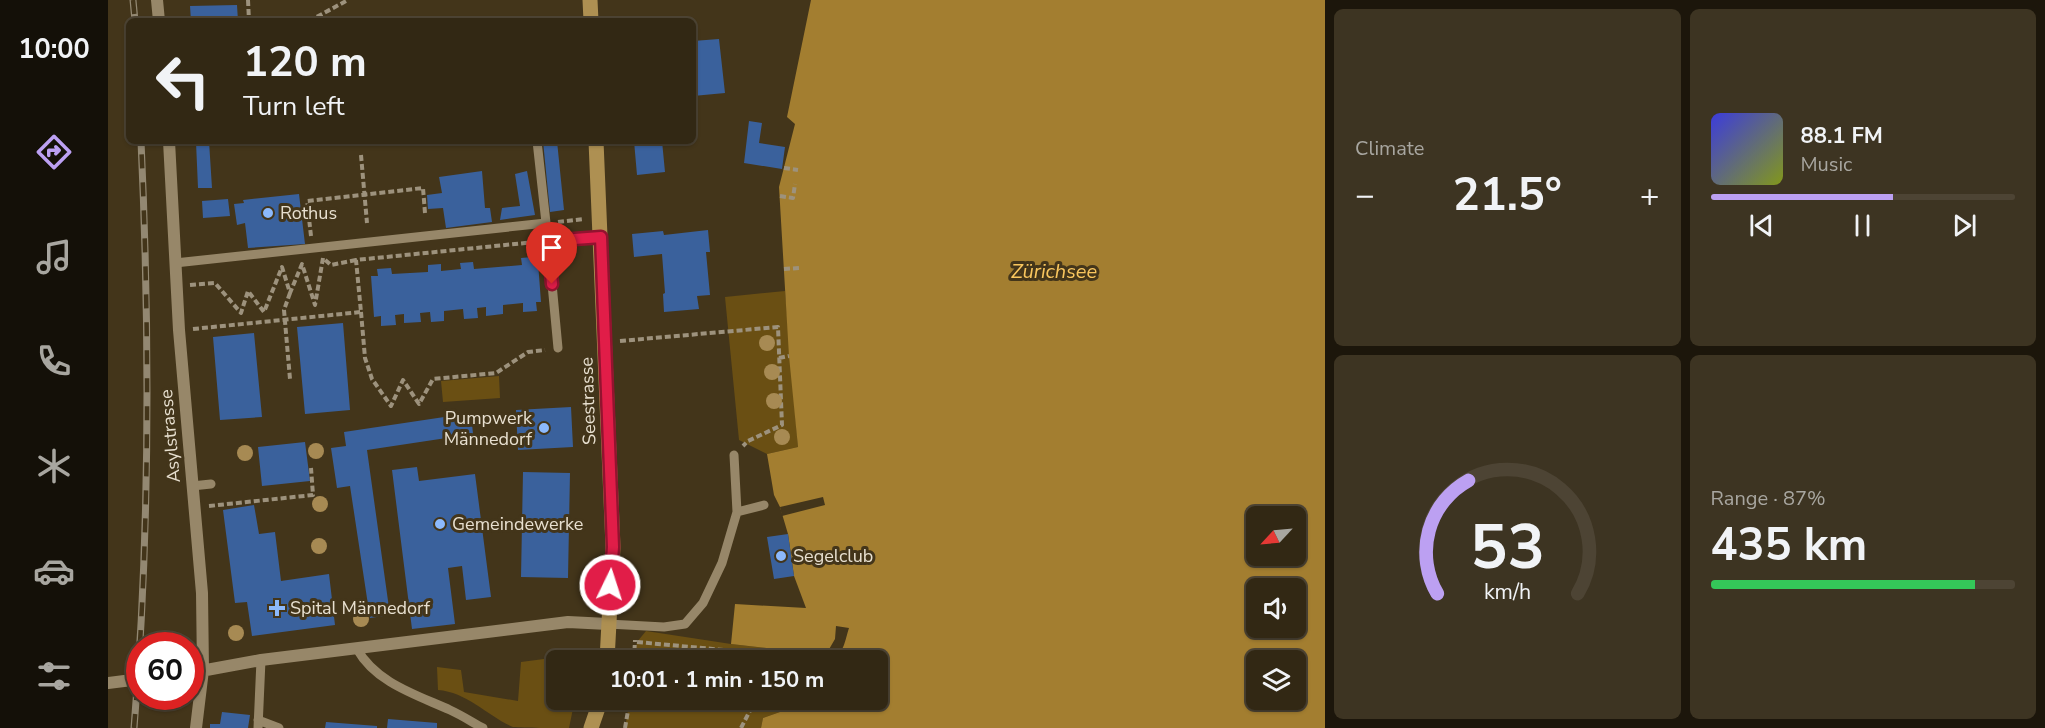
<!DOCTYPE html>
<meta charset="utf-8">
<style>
body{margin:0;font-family:"Nunito Sans",sans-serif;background:#3d3422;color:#f1f3f6;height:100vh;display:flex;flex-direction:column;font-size:22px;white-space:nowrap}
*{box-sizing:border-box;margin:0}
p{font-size:20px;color:#a8a6a0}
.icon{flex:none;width:33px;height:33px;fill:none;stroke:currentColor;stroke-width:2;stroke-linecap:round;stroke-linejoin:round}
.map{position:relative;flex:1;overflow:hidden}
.sheet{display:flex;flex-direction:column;gap:9px;padding:9px;background:#1c160b;width:720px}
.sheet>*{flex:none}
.guide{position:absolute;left:18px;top:18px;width:570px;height:126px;border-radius:9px;box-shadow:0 2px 4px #0004,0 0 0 2px #4d4434;background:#322814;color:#f1f3f6;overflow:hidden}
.needle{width:39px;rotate:244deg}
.buttons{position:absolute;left:1138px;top:506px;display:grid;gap:12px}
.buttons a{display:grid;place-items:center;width:60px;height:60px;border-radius:9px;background:#322814;box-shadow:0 2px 4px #0004,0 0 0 2px #4d4434;font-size:30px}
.speed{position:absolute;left:18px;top:632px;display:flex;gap:12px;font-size:30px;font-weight:700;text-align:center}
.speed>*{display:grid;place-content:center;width:78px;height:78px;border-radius:50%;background:#322814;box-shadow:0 2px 4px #0004,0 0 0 2px #4d4434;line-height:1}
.speed .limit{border:9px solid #d22;background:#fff;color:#111}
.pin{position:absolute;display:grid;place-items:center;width:51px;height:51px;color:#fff;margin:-62px -26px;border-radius:50% 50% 50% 0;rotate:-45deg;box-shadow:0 0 6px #0007}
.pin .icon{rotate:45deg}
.me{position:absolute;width:66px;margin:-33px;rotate:4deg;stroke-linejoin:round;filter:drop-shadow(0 0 4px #0008)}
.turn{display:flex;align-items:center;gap:21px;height:126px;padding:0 18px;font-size:27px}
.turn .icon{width:78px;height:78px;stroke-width:2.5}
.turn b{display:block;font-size:42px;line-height:51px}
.big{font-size:45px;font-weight:700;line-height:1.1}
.sheet .card{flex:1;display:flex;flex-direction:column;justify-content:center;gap:9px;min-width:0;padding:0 21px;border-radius:9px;background:#3d3422}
.sheet .dial{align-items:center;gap:0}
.dial svg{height:156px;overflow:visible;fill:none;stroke:#4d4434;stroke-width:7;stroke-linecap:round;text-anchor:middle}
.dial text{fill:#f1f3f6;stroke:none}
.song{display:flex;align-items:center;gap:18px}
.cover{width:72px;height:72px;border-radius:9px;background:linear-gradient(135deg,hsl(240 70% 55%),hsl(70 70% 35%))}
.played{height:6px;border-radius:3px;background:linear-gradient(90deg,#bca0f2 60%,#4d4434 60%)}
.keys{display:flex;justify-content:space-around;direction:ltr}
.heat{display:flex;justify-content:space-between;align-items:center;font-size:33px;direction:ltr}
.charge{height:9px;border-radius:4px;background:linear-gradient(90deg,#34c759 87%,#4d4434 0)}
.sheet .tiles{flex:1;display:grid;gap:9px;grid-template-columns:repeat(2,1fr)}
.trip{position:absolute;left:438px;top:650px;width:342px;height:60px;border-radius:9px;background:#322814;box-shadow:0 2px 4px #0004,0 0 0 2px #4d4434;font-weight:700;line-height:60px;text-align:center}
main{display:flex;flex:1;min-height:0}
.menu{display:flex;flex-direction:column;width:108px;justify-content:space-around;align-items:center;background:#141008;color:#a8a6a0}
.menu .icon{width:42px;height:42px}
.menu .on{color:#bca0f2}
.menu b{font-size:27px;color:#f1f3f6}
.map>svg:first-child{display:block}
.green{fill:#6a4f13}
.water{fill:#a37e30;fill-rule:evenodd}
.pier{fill:#43351a}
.building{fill:#3a619c}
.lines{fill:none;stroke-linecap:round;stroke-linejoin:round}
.path{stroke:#9d927d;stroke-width:4;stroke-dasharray:6 3;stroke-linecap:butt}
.lane{stroke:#978769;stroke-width:9}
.street{stroke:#978769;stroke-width:12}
.primary{stroke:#ae9052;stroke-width:15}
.rail-casing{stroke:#938872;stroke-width:7}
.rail{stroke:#43351a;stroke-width:4.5;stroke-dasharray:14;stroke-linecap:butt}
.tree{fill:#a78a53}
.route-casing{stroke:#92132f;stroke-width:15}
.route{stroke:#e11d48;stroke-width:10}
.poi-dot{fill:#8cb9fc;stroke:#43351a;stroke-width:2}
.labels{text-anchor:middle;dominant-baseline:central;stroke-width:6;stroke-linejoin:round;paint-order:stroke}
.poi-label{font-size:18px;fill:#e8e0d0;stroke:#43351a;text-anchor:start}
.street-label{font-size:18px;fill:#e8e0d0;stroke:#43351a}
.water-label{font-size:20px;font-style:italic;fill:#f9c65e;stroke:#43351a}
</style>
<main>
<nav class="menu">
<b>10:00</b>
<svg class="icon on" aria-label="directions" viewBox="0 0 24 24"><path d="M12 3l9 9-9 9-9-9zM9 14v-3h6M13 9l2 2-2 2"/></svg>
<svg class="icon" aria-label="music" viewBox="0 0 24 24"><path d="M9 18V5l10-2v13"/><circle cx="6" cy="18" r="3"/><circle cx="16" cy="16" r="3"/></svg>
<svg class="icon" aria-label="phone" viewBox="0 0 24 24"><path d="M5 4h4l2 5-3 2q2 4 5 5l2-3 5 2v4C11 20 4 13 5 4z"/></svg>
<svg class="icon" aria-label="climate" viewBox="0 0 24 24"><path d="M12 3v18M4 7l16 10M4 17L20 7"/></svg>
<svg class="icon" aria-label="car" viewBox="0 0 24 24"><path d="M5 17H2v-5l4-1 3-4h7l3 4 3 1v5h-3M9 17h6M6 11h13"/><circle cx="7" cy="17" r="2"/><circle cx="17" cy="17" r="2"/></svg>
<svg class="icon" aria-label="filters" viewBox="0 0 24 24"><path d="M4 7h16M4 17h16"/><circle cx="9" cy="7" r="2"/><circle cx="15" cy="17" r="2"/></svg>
</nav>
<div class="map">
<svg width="1217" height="728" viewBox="0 0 1217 728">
<rect width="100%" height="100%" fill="#43351a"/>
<path class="green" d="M 677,291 L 690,447 L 659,454 L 631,440 L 617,297 Z
M 391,376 L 392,398 L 335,402 L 333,381 Z
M 538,631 L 623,644 L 703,653 L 710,660 L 526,660 L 529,642 Z
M 436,659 L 456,660 L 448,660 L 448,699 L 467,699 L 461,728 C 449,728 415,728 405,727 C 381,717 359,692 330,690 L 329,667 L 353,670 L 356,692 L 410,701 L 413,662 Z
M 522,699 L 694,699 L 686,707 L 655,718 L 653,728 L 517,728 Z"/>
<path class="water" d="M 703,0 L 1217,0 L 1217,728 L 653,728 L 655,718 L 686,707 L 694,699 L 770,699 L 770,660 L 722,660 C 736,655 737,640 741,628 L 728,626 L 727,639 L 720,651 L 703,653 L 623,644 L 627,604 L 698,608 L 686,576 L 680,534 L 672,507 L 666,495 L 659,454 L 690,447 L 681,356 L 671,187 L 687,124 L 679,117 ZM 1149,516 L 1188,516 L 1188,555 L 1149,555 ZM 1149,588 L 1188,588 L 1188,627 L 1149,627 ZM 1149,660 L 1188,660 L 1188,699 L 1149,699 Z"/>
<path class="pier" d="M 715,497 L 717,505 L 674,516 L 672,507 Z"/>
<path class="building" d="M 129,5 L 130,21 L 83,21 L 82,6 Z
M 611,39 L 617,93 L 585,96 L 585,41 Z
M 641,121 L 654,123 L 651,143 L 677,147 L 674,169 L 636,163 Z
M 101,141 L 104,188 L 90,188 L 88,142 Z
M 435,141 L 449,141 L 456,210 L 442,212 Z
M 526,141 L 554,141 L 557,172 L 529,175 Z
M 374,171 L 377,208 L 382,208 L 384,222 L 338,228 L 335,208 L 320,209 L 319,195 L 334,193 L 331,177 Z
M 419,171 L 427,215 L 392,220 L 394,208 L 412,206 L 407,174 Z
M 191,194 L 197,244 L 140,248 L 137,223 L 129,225 L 126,204 L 136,203 L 135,200 Z
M 120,199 L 122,216 L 95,218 L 94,201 Z
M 600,230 L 602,252 L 598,252 L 602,295 L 589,296 L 591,309 L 556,312 L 555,294 L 557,293 L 554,254 L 526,257 L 524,234 L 555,231 L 556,235 Z
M 424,257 L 424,263 L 430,262 L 433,302 L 428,302 L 429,311 L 415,312 L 415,303 L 395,305 L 395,314 L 378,316 L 378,307 L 369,308 L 370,318 L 356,319 L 355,309 L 336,311 L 336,321 L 323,322 L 322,312 L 312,313 L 313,322 L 296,323 L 296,314 L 287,315 L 288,325 L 273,326 L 273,316 L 266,317 L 263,276 L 270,276 L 269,269 L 283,268 L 284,274 L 320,272 L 320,265 L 333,264 L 333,271 L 353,269 L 352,263 L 365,262 L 366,269 L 414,265 L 413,258 Z
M 235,323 L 242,410 L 197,414 L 189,327 Z
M 146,333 L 154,417 L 112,420 L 105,337 Z
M 463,407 L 465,447 L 410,450 L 408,410 Z
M 363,413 L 365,434 L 259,450 L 282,615 L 262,618 L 242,486 L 229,488 L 223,448 L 238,446 L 236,432 Z
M 197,442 L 202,481 L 154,486 L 150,447 Z
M 309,467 L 311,481 L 367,474 L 383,597 L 358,600 L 354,566 L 340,568 L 347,624 L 304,629 L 284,470 Z
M 415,472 L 462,473 L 460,578 L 413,577 Z
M 146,505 L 151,534 L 167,532 L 173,581 L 221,574 L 227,625 L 144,636 L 139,602 L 127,603 L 115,510 Z
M 680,534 L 686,576 L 666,579 L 659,537 Z
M 114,712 L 142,715 L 140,728 L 102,728 L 102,724 L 112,724 Z
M 280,719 L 329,723 L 329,728 L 279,728 Z
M 218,722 L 269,726 L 269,728 L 217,728 Z"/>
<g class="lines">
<path class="path" d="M 140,0 L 141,21
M 201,21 L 240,0
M 253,155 L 259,223
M 676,168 L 690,170
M 672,196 L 685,198 L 687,184
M 450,222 L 476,219
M 203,236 L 199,201 L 315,188 L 317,213
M 676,269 L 691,268
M 82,285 L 107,283 L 133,313 L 140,291 L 156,312 L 174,267 L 182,293 L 194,264 L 207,305 L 215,258 L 223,265 L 248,260
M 182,293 L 176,310 L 182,379
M 253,312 L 257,358 L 264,379 L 283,406 L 295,380 L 311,404 L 325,379 L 388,373 L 420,352 L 437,350
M 85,329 L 253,312 L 248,260 L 427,242
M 512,341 L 670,327 L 674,425 L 640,441 L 635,446
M 671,358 L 681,356
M 101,506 L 205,495 L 203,468
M 529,642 L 670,655 L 667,660
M 526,660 L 527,640
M 517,728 L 522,699
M 633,728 L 648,699"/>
<path class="lane" d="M 429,141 L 440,241
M 67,263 L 438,223
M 450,348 L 440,241 L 493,237
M 626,455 L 629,512
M 84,486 L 103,484
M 500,624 L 556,627 L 577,624 L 595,603 L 614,563 L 629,512 L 656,505
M 249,649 C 268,683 309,695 342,710 C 353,715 364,722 375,728
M 150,720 L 171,728
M 150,728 L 153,660"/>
<path class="street" d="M 49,0 L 51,21
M 61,141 L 71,330 L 94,593 L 95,670 L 88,728
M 82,673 L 153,660 L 460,622 L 500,624
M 0,683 L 32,679"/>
<path class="primary" d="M 482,0 L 483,21
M 488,141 L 505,547 L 499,660
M 483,728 L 493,699"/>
<defs>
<path id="rail" d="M 25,0 L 27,21
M 26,728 C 42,533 42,336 33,141"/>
</defs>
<use href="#rail" class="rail-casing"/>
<use href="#rail" class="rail"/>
</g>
<g class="tree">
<circle cx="659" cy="343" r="8"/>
<circle cx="664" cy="372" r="8"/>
<circle cx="666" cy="401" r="8"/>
<circle cx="674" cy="437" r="8"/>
<circle cx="208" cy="451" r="8"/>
<circle cx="137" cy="453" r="8"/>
<circle cx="212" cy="504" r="8"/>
<circle cx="211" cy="546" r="8"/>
<circle cx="253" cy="619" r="8"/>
<circle cx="128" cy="633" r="8"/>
</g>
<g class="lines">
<defs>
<path id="route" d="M 444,284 L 440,241 L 493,237 L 505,547 L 502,585"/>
</defs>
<use href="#route" class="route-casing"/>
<use href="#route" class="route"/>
</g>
<g class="poi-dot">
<circle cx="160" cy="213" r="6"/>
<circle cx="436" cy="428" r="6"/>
<circle cx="332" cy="524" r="6"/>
<circle cx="673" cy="556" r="6"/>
<path d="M166 599h6v6h6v6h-6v6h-6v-6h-6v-6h6z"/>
</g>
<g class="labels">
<g class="poi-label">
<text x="172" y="213">Rothus</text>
<text x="424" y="418" text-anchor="end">Pumpwerk<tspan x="424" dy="21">Männedorf</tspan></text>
<text x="344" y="524">Gemeindewerke</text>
<text x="685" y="556">Segelclub</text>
<text x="182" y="608">Spital Männedorf</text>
</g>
<g class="street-label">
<text transform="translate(480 401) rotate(-92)">Seestrasse</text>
<text transform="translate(62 436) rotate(-95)">Asylstrasse</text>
</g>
<g class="water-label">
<text x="946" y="271">Zürichsee</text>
</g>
</g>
</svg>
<div class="buttons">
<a><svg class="needle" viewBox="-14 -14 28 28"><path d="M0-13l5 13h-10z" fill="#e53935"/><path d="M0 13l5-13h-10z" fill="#a8a6a0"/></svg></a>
<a><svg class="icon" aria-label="sound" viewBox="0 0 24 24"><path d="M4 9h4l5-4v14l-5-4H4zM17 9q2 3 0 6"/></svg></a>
<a><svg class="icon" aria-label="layers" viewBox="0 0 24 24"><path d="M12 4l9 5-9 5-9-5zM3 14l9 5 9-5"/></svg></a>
</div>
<div class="speed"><div class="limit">60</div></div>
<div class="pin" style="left:444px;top:284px;background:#d93025"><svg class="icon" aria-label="arrive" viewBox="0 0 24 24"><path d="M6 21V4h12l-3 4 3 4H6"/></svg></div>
<svg class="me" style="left:502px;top:585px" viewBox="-20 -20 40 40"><circle r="17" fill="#e11d48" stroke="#fff" stroke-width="3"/><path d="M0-11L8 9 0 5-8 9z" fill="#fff"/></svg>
<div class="trip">10:01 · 1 min · 150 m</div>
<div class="guide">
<div class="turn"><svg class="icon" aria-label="left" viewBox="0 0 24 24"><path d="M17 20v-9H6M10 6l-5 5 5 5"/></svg><div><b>120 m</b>Turn left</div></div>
</div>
</div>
<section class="sheet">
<div class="tiles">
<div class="card"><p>Climate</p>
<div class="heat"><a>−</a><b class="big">21.5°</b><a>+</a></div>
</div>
<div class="card">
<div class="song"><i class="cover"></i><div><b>88.1 FM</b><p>Music</p></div></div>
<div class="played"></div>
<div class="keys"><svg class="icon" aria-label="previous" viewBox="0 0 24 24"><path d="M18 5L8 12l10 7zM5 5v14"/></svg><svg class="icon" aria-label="pause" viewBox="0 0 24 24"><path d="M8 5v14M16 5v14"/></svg><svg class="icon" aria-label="next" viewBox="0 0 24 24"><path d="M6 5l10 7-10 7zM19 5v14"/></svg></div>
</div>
<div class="card dial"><svg viewBox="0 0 100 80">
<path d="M14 69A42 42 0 1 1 86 69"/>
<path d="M14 69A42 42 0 0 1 30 11" stroke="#bca0f2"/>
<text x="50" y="56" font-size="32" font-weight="700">53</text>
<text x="50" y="72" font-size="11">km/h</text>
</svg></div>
<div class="card"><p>Range · 87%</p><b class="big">435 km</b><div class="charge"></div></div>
</div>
</section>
</main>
